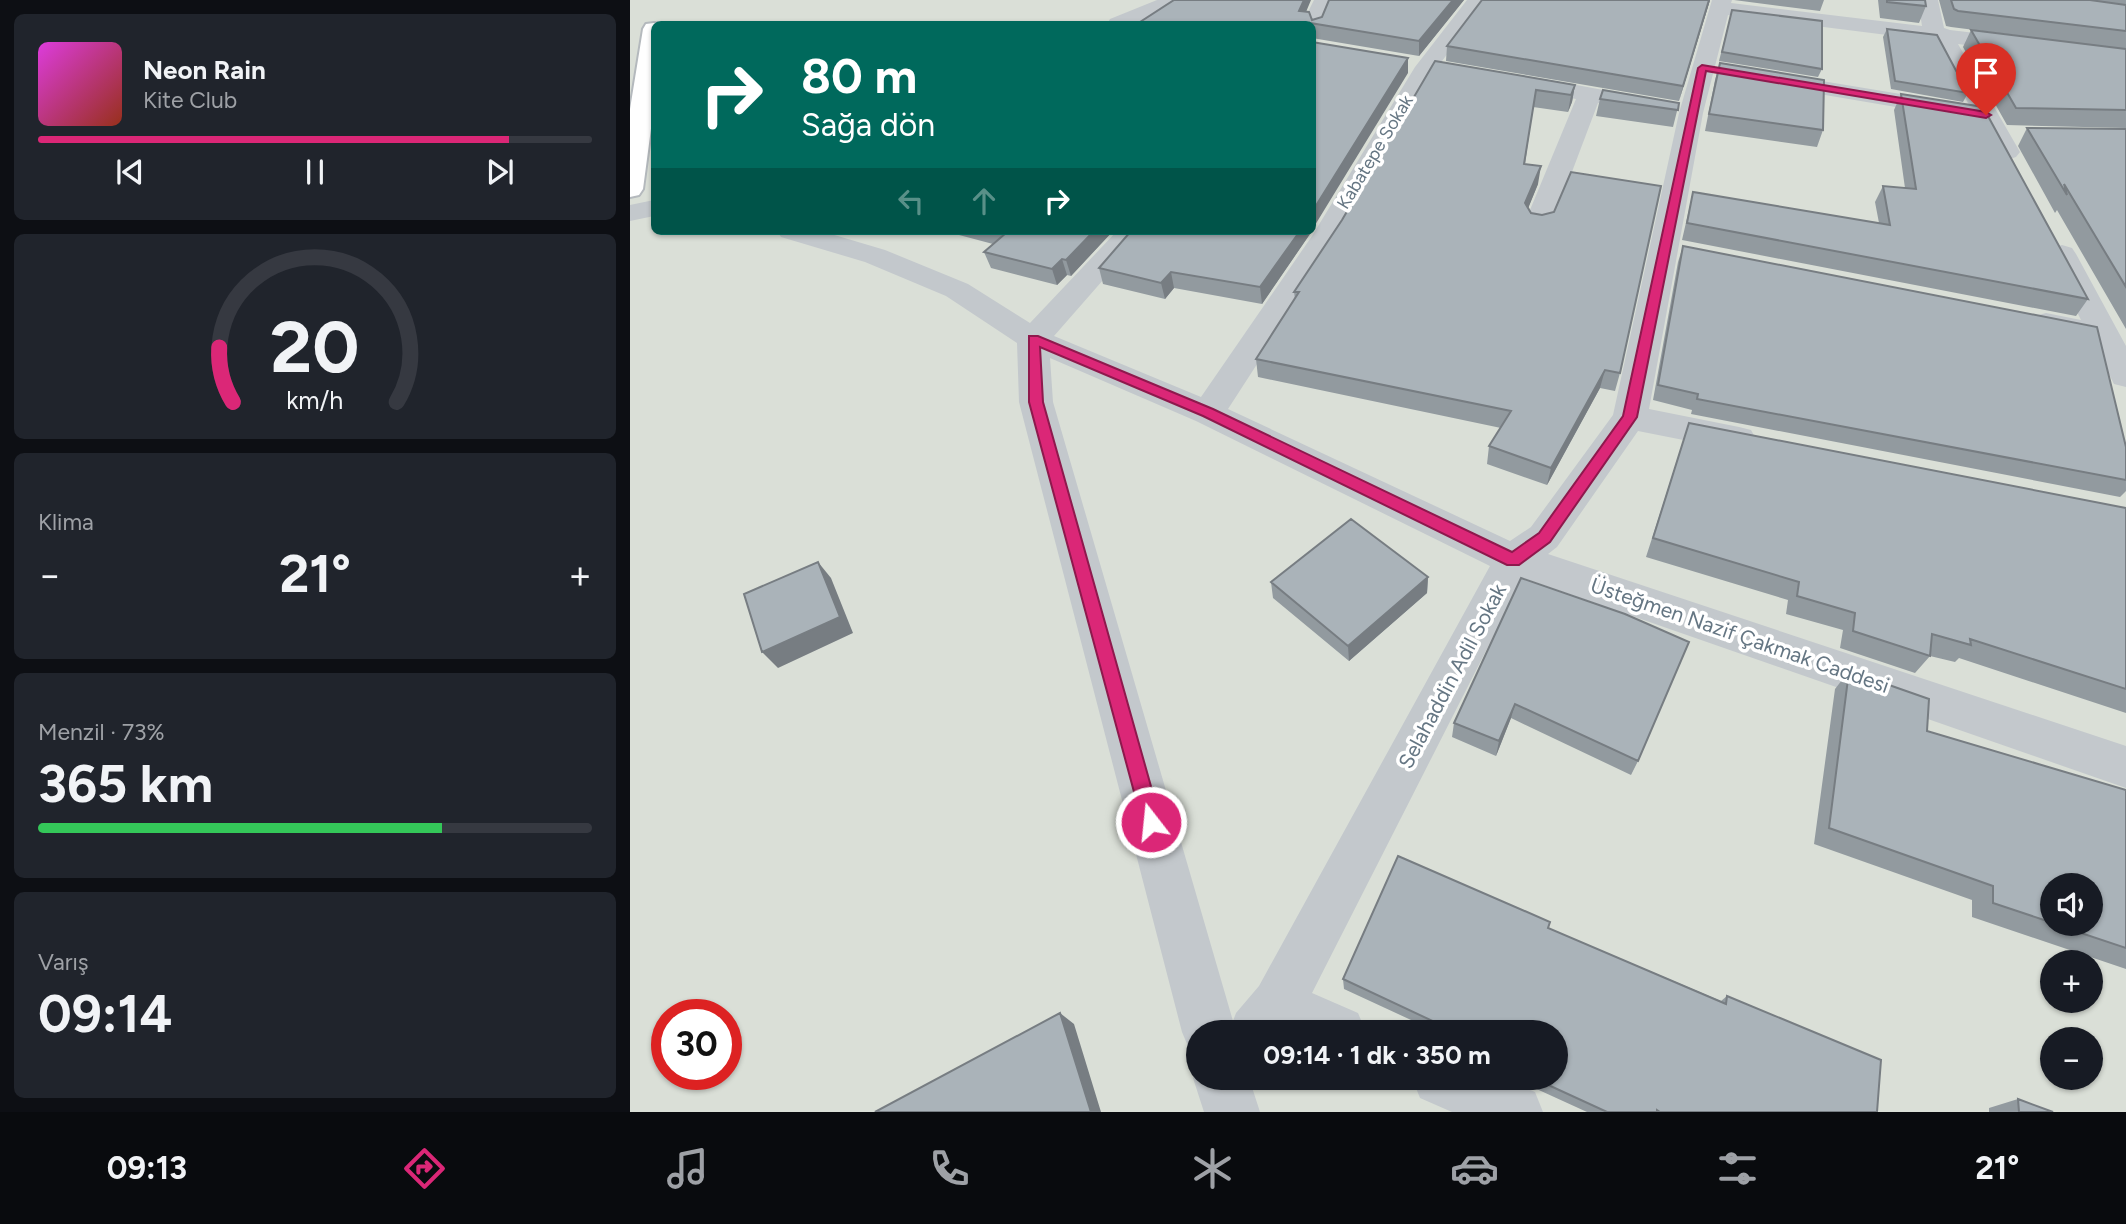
<!DOCTYPE html>
<html lang="tr">
<meta charset="utf-8">
<style>
body{margin:0;font-family:Figtree,sans-serif;background:#20242c;color:#f1f3f6;height:100vh;display:flex;flex-direction:column;font-size:26px;white-space:nowrap}
*{box-sizing:border-box;margin:0}
p{font-size:23px;color:#9ea1a6}
.icon{flex:none;width:38px;height:38px;fill:none;stroke:currentColor;stroke-width:2;stroke-linecap:round;stroke-linejoin:round}
.map{position:relative;flex:1;overflow:hidden}
.details{display:flex;flex-direction:column;gap:14px;padding:14px;background:#0d0f14;width:630px}
.details>*{flex:none}
.guide{position:absolute;left:21px;top:21px;width:665px;height:214px;border-radius:10px;box-shadow:0 2px 5px #0004;background:#00695c;color:#fff;overflow:hidden}
.tools{position:absolute;left:1410px;top:873px;display:grid;gap:14px}
.tools a{display:grid;place-items:center;width:63px;height:63px;border-radius:50%;background:#171b24;box-shadow:0 2px 5px #0004;font-size:35px}
.speed{position:absolute;left:21px;top:999px;display:flex;gap:14px;font-size:35px;font-weight:700;text-align:center}
.speed>*{display:grid;place-content:center;width:91px;height:91px;border-radius:50%;background:#171b24;box-shadow:0 2px 5px #0004;line-height:1}
.speed .limit{border:10px solid #d22;background:#fff;color:#111}
.pin{position:absolute;display:grid;place-items:center;width:60px;height:60px;color:#fff;margin:-72px -30px;border-radius:50% 50% 50% 0;rotate:-45deg;box-shadow:0 0 7px #0007}
.pin .icon{rotate:45deg}
.me{position:absolute;width:77px;margin:-38px;rotate:344deg;stroke-linejoin:round;filter:drop-shadow(0 0 5px #0008)}
.turn{display:flex;align-items:center;gap:24px;height:147px;padding:0 35px;font-size:32px}
.turn .icon{width:91px;height:91px;stroke-width:2.5}
.turn b{display:block;font-size:49px;line-height:60px}
.lanes{display:flex;align-items:center;height:66px;padding:0 35px;background:#0003;justify-content:center;gap:35px;direction:ltr}
.lanes .off{opacity:.35}
.big{font-size:52px;font-weight:700;line-height:1.1}
.details .widget{flex:1;display:flex;flex-direction:column;justify-content:center;gap:10px;min-width:0;padding:0 24px;border-radius:10px;background:#20242c}
.details .dial{align-items:center;gap:0}
.dial svg{height:182px;overflow:visible;fill:none;stroke:#363941;stroke-width:7;stroke-linecap:round;text-anchor:middle}
.dial text{fill:#f1f3f6;stroke:none}
.song{display:flex;align-items:center;gap:21px}
.cover{width:84px;height:84px;border-radius:10px;background:linear-gradient(135deg,hsl(300 70% 55%),hsl(10 70% 35%))}
.played{height:7px;border-radius:4px;background:linear-gradient(90deg,#db2777 85%,#363941 85%)}
.keys{display:flex;justify-content:space-around;direction:ltr}
.heat{display:flex;justify-content:space-between;align-items:center;font-size:38px;direction:ltr}
.charge{height:10px;border-radius:5px;background:linear-gradient(90deg,#34c759 73%,#363941 0)}
.trip{position:absolute;left:556px;top:1020px;width:382px;height:70px;border-radius:35px;background:#171b24;box-shadow:0 2px 5px #0004;font-weight:700;line-height:70px;text-align:center}
.dock{display:flex;height:112px;justify-content:space-around;align-items:center;background:#090b0e;color:#9ea1a6}
.dock .icon{width:49px;height:49px}
.dock .on{color:#db2777}
.dock b{font-size:32px;color:#f1f3f6}
main{display:flex;flex:1;min-height:0}
.map>svg:first-child{display:block}
.green{fill:#dadfd7;fill-rule:evenodd}
.lines{fill:none;stroke-linecap:round;stroke-linejoin:round}
.highway-casing{stroke:#b4b9bd;stroke-width:4}
.street{fill:#c3c8cc;fill-rule:evenodd}
.highway{fill:#fff;fill-rule:evenodd}
.wall{fill:#929a9f}
.shaded-wall{fill:#777d82}
.building{fill:#aab3b9;stroke:#777d82;stroke-width:2}
.route{fill:#db2777;stroke:#8e194d;stroke-width:2}
.labels{text-anchor:middle;dominant-baseline:central;stroke-width:7;stroke-linejoin:round;paint-order:stroke}
.far-street-label{font-size:18px;fill:#657683;stroke:#fff}
.street-label{font-size:21px;fill:#657683;stroke:#fff}
</style>
<main>
<section class="details">
<div class="widget">
<div class="song"><i class="cover"></i><div><b>Neon Rain</b><p>Kite Club</p></div></div>
<div class="played"></div>
<div class="keys"><svg class="icon" aria-label="previous" viewBox="0 0 24 24"><path d="M18 5L8 12l10 7zM5 5v14"/></svg><svg class="icon" aria-label="pause" viewBox="0 0 24 24"><path d="M8 5v14M16 5v14"/></svg><svg class="icon" aria-label="next" viewBox="0 0 24 24"><path d="M6 5l10 7-10 7zM19 5v14"/></svg></div>
</div>
<div class="widget dial"><svg viewBox="0 0 100 80">
<path d="M14 69A42 42 0 1 1 86 69"/>
<path d="M14 69A42 42 0 0 1 8 45" stroke="#db2777"/>
<text x="50" y="56" font-size="32" font-weight="700">20</text>
<text x="50" y="72" font-size="11">km/h</text>
</svg></div>
<div class="widget"><p>Klima</p>
<div class="heat"><a>−</a><b class="big">21°</b><a>+</a></div>
</div>
<div class="widget"><p>Menzil · 73%</p><b class="big">365 km</b><div class="charge"></div></div>
<div class="widget"><p>Varış</p><b class="big">09:14</b></div>
</section>
<div class="map">
<svg width="1496" height="1112" viewBox="0 0 1496 1112">
<rect width="100%" height="100%" fill="#fafaf8"/>
<path class="green" d="M 0,0 L 1496,0 L 1496,1112 L 0,1112 ZM 24,24 L 682,24 L 682,231 L 24,231 ZM 1423,886 L 1461,886 L 1461,924 L 1423,924 ZM 1423,962 L 1461,962 L 1461,1001 L 1423,1001 ZM 37,1015 L 96,1015 L 96,1074 L 37,1074 ZM 569,1032 L 926,1032 L 926,1078 L 569,1078 ZM 1423,1040 L 1461,1040 L 1461,1078 L 1423,1078 Z"/>
<g class="lines">
<defs>
<path id="highway" d="M 24,23 L 32,24 L 24,24 L 24,106 L 13,189 L 9,195 L 0,197 L 0,109 L 13,29 L 16,24 Z"/>
</defs>
<use href="#highway" class="highway-casing"/>
<path class="street" d="M 527,0 L 555,0 L 552,4 L 505,24 L 477,24 L 480,19 Z
M 684,0 L 704,0 L 690,31 L 682,32 L 682,24 L 672,24 Z
M 837,0 L 858,0 L 806,69 L 710,236 L 598,409 L 880,541 L 901,527 L 983,415 L 1049,113 L 1082,0 L 1102,0 L 1101,3 L 1292,26 L 1288,0 L 1308,0 L 1314,28 L 1320,30 L 1496,51 L 1496,65 L 1328,44 L 1390,152 L 1386,157 L 1377,160 L 1368,157 L 1364,152 L 1305,41 L 1098,15 L 1073,113 L 1019,409 L 1109,427 L 1121,430 L 1126,439 L 1121,448 L 1109,451 L 1008,431 L 927,547 L 918,554 L 1496,746 L 1496,788 L 893,578 L 682,993 L 728,1013 L 736,1032 L 569,1032 L 569,1055 L 560,1051 L 552,1032 L 389,402 L 387,343 L 316,296 L 235,262 L 151,237 L 147,231 L 191,231 L 255,250 L 338,284 L 400,323 L 487,231 L 516,231 L 424,336 L 571,397 L 682,236 L 785,67 ZM 420,358 L 566,421 L 860,566 L 629,986 L 606,1013 L 603,1021 L 423,402 Z
M 1144,73 L 1319,102 L 1328,104 L 1331,109 L 1328,114 L 1319,116 L 1136,85 L 1132,80 L 1136,75 Z
M 892,75 L 1022,99 L 1030,101 L 1034,106 L 1030,111 L 1022,113 L 968,103 L 923,222 L 919,228 L 909,230 L 899,228 L 895,222 L 946,99 L 884,87 L 880,82 L 884,77 Z
M 24,200 L 24,216 L 0,221 L 0,205 Z
M 1432,245 L 1442,248 L 1446,254 L 1496,346 L 1496,387 L 1484,384 L 1463,343 L 1405,330 L 1401,323 L 1405,316 L 1416,313 L 1451,320 L 1418,254 L 1422,248 Z
M 569,1065 L 569,1078 L 619,1078 L 630,1112 L 574,1112 L 563,1078 Z
M 782,1078 L 873,1078 L 905,1092 L 913,1112 L 822,1112 L 790,1098 Z"/>
<use href="#highway" class="highway"/>
</g>
<path class="wall" d="M 699,0 L 834,0 L 789,56 L 682,38 L 682,24 L 507,24 L 676,12 L 682,20 L 692,17 Z
M 852,0 L 1080,0 L 1049,101 L 816,61 L 817,46 Z
M 1104,0 L 1194,0 L 1190,11 Z
M 1248,0 L 1295,0 L 1296,6 L 1289,23 L 1250,18 Z
M 1309,0 L 1496,0 L 1496,49 L 1321,27 L 1316,26 Z
M 1102,10 L 1192,69 L 1188,77 L 1089,61 Z
M 1257,29 L 1338,93 L 1333,102 L 1261,89 L 1253,37 Z
M 1341,30 L 1496,49 L 1496,128 L 1377,125 L 1333,47 Z
M 805,61 L 945,85 L 942,102 L 938,112 L 903,107 L 895,164 L 908,184 L 898,208 L 990,373 L 985,391 L 970,388 L 917,485 L 857,464 L 859,446 L 871,428 L 628,377 L 626,359 L 665,299 L 664,292 L 712,220 Z
M 1090,63 L 1193,130 L 1187,147 L 1075,131 L 1085,80 Z
M 1271,94 L 1458,299 L 1446,316 L 1052,240 L 1063,192 L 1249,223 L 1245,202 L 1253,186 L 1275,188 L 1264,110 Z
M 970,99 L 1049,103 L 1043,127 L 966,116 Z
M 1397,128 L 1496,129 L 1496,329 L 1427,210 L 1425,213 L 1388,146 Z
M 314,231 L 483,231 L 441,276 L 437,275 L 427,285 L 361,268 L 354,252 L 363,244 Z
M 501,231 L 682,231 L 632,304 L 544,288 L 535,299 L 473,284 L 469,268 Z
M 1053,246 L 1496,447 L 1496,491 L 1490,497 L 1061,414 L 1062,410 L 1023,400 L 1048,262 Z
M 1059,423 L 1496,508 L 1496,713 L 1329,658 L 1325,662 L 1300,656 L 1285,673 L 1210,648 L 1213,630 L 1156,614 L 1158,600 L 1016,557 Z
M 798,577 L 797,593 L 719,661 L 643,598 L 641,582 Z
M 891,578 L 1008,761 L 1001,775 L 881,718 L 866,756 L 822,737 L 824,723 Z
M 1219,671 L 1297,731 L 1496,790 L 1496,969 L 1342,917 L 1342,900 L 1184,844 L 1205,689 Z
M 918,928 L 1091,1001 L 1097,996 L 1247,1112 L 957,1112 L 885,1079 L 926,1078 L 926,1032 L 807,1032 L 714,989 L 713,979 Z
M 1388,1099 L 1423,1112 L 1359,1112 L 1359,1108 Z"/>
<path class="shaded-wall" d="M 674,0 L 681,0 L 671,24 L 669,11 Z
M 823,0 L 834,0 L 789,56 L 789,41 Z
M 1079,0 L 1080,0 L 1049,101 L 1053,86 Z
M 778,58 L 778,73 L 682,230 L 682,212 Z
M 945,85 L 942,102 L 938,112 L 941,95 Z
M 911,166 L 908,184 L 893,221 L 895,203 Z
M 464,231 L 483,231 L 441,276 L 436,260 Z
M 670,231 L 682,231 L 632,304 L 630,287 Z
M 432,259 L 437,275 L 427,285 L 422,269 Z
M 541,272 L 544,288 L 535,299 L 531,283 Z
M 975,370 L 970,388 L 917,485 L 921,468 Z
M 188,562 L 201,578 L 223,633 L 148,668 L 132,652 Z
M 798,577 L 797,593 L 719,661 L 718,646 Z
M 885,704 L 881,718 L 866,756 L 869,741 Z
M 430,1013 L 444,1024 L 471,1112 L 461,1112 Z"/>
<path class="building" d="M 544,0 L 674,0 L 669,11 L 679,12 L 682,20 L 692,17 L 699,0 L 823,0 L 789,41 L 680,23 L 680,24 L 507,24 Z
M 852,0 L 1079,0 L 1053,86 L 817,46 Z
M 1257,0 L 1295,0 L 1296,6 L 1257,2 Z
M 1321,0 L 1460,0 L 1496,5 L 1496,31 L 1328,11 L 1324,9 Z
M 1102,10 L 1192,21 L 1192,69 L 1092,52 Z
M 1257,29 L 1307,35 L 1338,93 L 1265,81 Z
M 1341,30 L 1496,49 L 1496,110 L 1386,108 Z
M 682,42 L 778,58 L 682,212 Z
M 805,61 L 945,85 L 941,95 L 906,90 L 894,164 L 911,166 L 895,203 L 901,213 L 912,215 L 924,212 L 941,172 L 1031,186 L 990,373 L 975,370 L 921,468 L 859,446 L 881,411 L 626,359 L 669,292 L 664,292 L 712,220 Z
M 1090,63 L 1194,80 L 1193,130 L 1079,114 Z
M 973,90 L 1049,103 L 1048,110 L 970,99 Z
M 1271,94 L 1353,107 L 1458,299 L 1057,223 L 1063,192 L 1260,225 L 1253,186 L 1286,189 Z
M 1397,128 L 1496,129 L 1496,287 L 1434,184 L 1437,195 Z
M 369,231 L 464,231 L 436,260 L 432,259 L 422,269 L 354,252 L 376,233 Z
M 501,231 L 670,231 L 630,287 L 541,272 L 531,283 L 469,268 Z
M 1053,246 L 1467,327 L 1496,447 L 1496,480 L 1067,399 L 1068,394 L 1028,385 Z
M 1059,423 L 1496,508 L 1496,689 L 1340,639 L 1341,645 L 1302,634 L 1300,656 L 1223,631 L 1225,613 L 1167,596 L 1169,582 L 1023,538 Z
M 721,519 L 798,577 L 718,646 L 641,582 Z
M 188,562 L 210,617 L 132,652 L 114,594 Z
M 891,578 L 995,614 L 1059,642 L 1008,761 L 885,704 L 869,741 L 824,723 Z
M 1219,671 L 1299,699 L 1297,731 L 1496,790 L 1496,948 L 1424,924 L 1461,924 L 1461,886 L 1423,886 L 1423,923 L 1363,903 L 1363,886 L 1199,828 Z
M 768,856 L 920,922 L 918,928 L 1096,1004 L 1097,996 L 1251,1060 L 1247,1112 L 1030,1112 L 1027,1110 L 1027,1112 L 977,1112 L 903,1078 L 926,1078 L 926,1032 L 826,1032 L 713,979 Z
M 430,1013 L 461,1112 L 245,1112 Z
M 1388,1099 L 1423,1112 L 1389,1112 Z"/>
<path class="route" d="M 1072,65 L 1356,112 L 1361,115 L 1356,118 L 1076,71 L 1007,417 L 920,542 L 889,565 L 877,565 L 573,416 L 410,347 L 413,402 L 531,822 L 528,829 L 521,832 L 514,829 L 399,402 L 399,336 L 408,336 L 583,409 L 882,552 L 909,533 L 993,416 L 1068,68 Z"/>
<g class="labels">
<g class="far-street-label">
<text transform="translate(745 152) rotate(-59)">Kabatepe Sokak</text>
</g>
<g class="street-label">
<text transform="translate(1110 635) rotate(19)">Üsteğmen Nazif Çakmak Caddesi</text>
<text transform="translate(822 676) rotate(-62)">Selahaddin Adil Sokak</text>
</g>
</g>
</svg>
<div class="tools">
<a><svg class="icon" aria-label="sound" viewBox="0 0 24 24"><path d="M4 9h4l5-4v14l-5-4H4zM17 9q2 3 0 6"/></svg></a>
<a>+</a>
<a>−</a>
</div>
<div class="speed"><div class="limit">30</div></div>
<div class="pin" style="left:1356px;top:115px;background:#d93025"><svg class="icon" aria-label="arrive" viewBox="0 0 24 24"><path d="M6 21V4h12l-3 4 3 4H6"/></svg></div>
<svg class="me" style="left:521px;top:822px" viewBox="-20 -20 40 40"><circle r="17" fill="#db2777" stroke="#fff" stroke-width="3"/><path d="M0-11L8 9 0 5-8 9z" fill="#fff"/></svg>
<div class="trip">09:14 · 1 dk · 350 m</div>
<div class="guide">
<div class="turn"><svg class="icon" aria-label="right" viewBox="0 0 24 24"><path d="M7 20v-9h11M14 6l5 5-5 5"/></svg><div><b>80 m</b>Sağa dön</div></div>
<div class="lanes"><svg class="icon off" aria-label="left" viewBox="0 0 24 24"><path d="M17 20v-9H6M10 6l-5 5 5 5"/></svg><svg class="icon off" aria-label="ahead" viewBox="0 0 24 24"><path d="M12 20V5M6 11l6-6 6 6"/></svg><svg class="icon" aria-label="right" viewBox="0 0 24 24"><path d="M7 20v-9h11M14 6l5 5-5 5"/></svg></div>
</div>
</div>
</main>
<nav class="dock">
<b>09:13</b>
<svg class="icon on" aria-label="directions" viewBox="0 0 24 24"><path d="M12 3l9 9-9 9-9-9zM9 14v-3h6M13 9l2 2-2 2"/></svg>
<svg class="icon" aria-label="music" viewBox="0 0 24 24"><path d="M9 18V5l10-2v13"/><circle cx="6" cy="18" r="3"/><circle cx="16" cy="16" r="3"/></svg>
<svg class="icon" aria-label="phone" viewBox="0 0 24 24"><path d="M5 4h4l2 5-3 2q2 4 5 5l2-3 5 2v4C11 20 4 13 5 4z"/></svg>
<svg class="icon" aria-label="climate" viewBox="0 0 24 24"><path d="M12 3v18M4 7l16 10M4 17L20 7"/></svg>
<svg class="icon" aria-label="car" viewBox="0 0 24 24"><path d="M5 17H2v-5l4-1 3-4h7l3 4 3 1v5h-3M9 17h6M6 11h13"/><circle cx="7" cy="17" r="2"/><circle cx="17" cy="17" r="2"/></svg>
<svg class="icon" aria-label="filters" viewBox="0 0 24 24"><path d="M4 7h16M4 17h16"/><circle cx="9" cy="7" r="2"/><circle cx="15" cy="17" r="2"/></svg>
<b>21°</b>
</nav>
